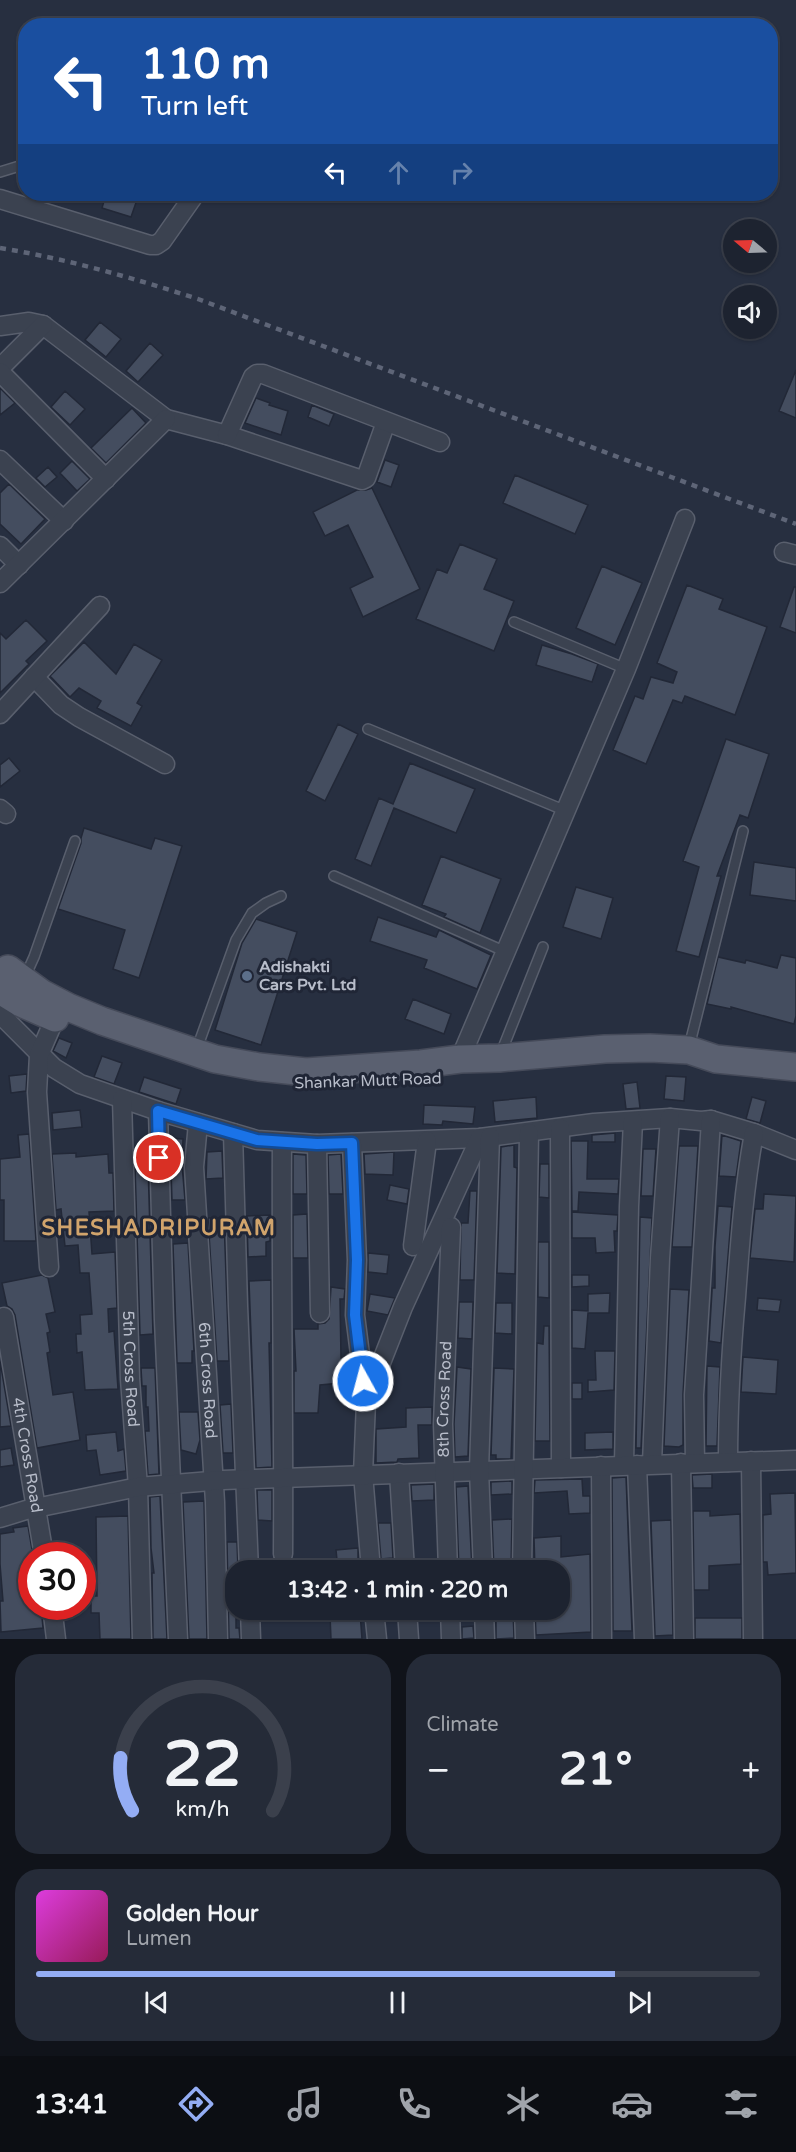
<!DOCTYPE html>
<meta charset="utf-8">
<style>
body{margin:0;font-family:"Varela Round",sans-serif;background:#252b38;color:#f1f3f6;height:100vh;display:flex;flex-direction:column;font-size:22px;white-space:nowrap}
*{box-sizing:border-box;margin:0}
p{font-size:20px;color:#a0a4ab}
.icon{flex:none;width:33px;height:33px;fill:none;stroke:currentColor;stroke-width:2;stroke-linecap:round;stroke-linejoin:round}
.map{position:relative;height:1639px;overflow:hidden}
.details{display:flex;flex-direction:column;gap:15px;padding:15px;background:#10131a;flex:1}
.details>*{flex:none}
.guide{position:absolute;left:18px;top:18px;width:760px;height:183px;border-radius:24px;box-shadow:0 2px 4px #0004,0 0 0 2px #3b404c;background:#1a4fa0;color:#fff;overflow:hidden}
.needle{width:39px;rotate:289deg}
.fabs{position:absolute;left:723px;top:219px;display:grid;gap:12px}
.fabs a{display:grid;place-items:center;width:54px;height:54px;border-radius:50%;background:#1d2330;box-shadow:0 2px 4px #0004,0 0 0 2px #3b404c;font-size:30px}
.speed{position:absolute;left:18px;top:1542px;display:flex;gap:12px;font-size:30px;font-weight:700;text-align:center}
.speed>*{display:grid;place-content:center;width:78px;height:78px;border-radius:50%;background:#1d2330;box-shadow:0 2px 4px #0004,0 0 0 2px #3b404c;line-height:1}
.speed .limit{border:9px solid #d22;background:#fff;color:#111}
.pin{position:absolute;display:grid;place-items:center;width:51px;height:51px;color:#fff;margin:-26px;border:3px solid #fff;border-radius:50%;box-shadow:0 2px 6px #0007}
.me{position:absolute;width:66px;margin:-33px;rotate:353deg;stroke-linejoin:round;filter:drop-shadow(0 0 4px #0008)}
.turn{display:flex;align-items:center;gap:21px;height:126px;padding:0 24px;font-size:27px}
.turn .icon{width:78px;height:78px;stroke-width:2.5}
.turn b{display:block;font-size:42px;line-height:51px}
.lanes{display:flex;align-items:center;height:57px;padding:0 24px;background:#0003;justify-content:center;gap:30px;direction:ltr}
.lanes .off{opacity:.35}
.big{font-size:45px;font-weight:700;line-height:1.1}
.details .card{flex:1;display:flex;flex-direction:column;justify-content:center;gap:9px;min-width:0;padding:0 21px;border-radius:24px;background:#252b38}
.details .dial{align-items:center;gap:0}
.dial svg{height:156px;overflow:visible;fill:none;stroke:#3b404c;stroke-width:7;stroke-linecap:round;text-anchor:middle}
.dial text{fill:#f1f3f6;stroke:none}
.song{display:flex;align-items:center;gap:18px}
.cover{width:72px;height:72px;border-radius:9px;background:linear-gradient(135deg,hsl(300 70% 55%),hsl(330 70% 35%))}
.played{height:6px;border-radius:3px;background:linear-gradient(90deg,#94adf4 80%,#3b404c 80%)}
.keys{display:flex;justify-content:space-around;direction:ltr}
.heat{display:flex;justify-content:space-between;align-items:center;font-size:33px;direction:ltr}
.details .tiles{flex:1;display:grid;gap:15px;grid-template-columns:1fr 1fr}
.card:last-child{grid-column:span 2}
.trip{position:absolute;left:225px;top:1560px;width:345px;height:60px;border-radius:24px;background:#1d2330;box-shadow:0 2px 4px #0004,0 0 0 2px #3b404c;font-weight:700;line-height:60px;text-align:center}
.menu{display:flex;height:96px;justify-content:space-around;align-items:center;background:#0c0e13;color:#a0a4ab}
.menu .icon{width:42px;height:42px}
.menu .selected{color:#94adf4}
.menu b{font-size:27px;color:#f1f3f6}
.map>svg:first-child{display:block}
.building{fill:#444d5f;stroke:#222837;stroke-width:1.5}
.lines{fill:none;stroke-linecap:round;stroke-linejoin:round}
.lane-casing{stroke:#595f6d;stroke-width:12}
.street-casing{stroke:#595f6d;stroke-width:21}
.primary-casing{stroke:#454a59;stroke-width:30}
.lane{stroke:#3b4250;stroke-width:9}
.street{stroke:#3b4250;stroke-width:18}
.primary{stroke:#5a6070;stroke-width:27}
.rail{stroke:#5e6577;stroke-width:4.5;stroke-dasharray:6 6;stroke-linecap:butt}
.route-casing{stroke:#114b97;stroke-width:15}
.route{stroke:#1a73e8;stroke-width:10}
.service-dot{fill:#5c6f8a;stroke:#202636;stroke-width:2}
.labels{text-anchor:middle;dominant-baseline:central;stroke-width:6;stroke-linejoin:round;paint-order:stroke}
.poi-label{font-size:16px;font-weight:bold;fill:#b8bdca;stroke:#202636;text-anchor:start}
.street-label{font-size:16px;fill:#b8bdca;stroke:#202636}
.district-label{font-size:22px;font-weight:bold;letter-spacing:1.5px;fill:#d1a46c;stroke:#202636}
</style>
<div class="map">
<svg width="796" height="1639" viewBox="0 0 796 1639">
<rect width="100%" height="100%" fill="#272f40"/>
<path class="building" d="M 106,194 L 139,194 L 131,217 L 102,208 Z
M 100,322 L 121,339 L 106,357 L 85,340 Z
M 150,343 L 163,355 L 138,382 L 126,371 Z
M 796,370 L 796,418 L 779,411 Z
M 0,388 L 15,403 L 0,415 Z
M 65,391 L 85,409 L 70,425 L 51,407 Z
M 256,398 L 270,403 L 269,405 L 288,411 L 281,435 L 245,423 Z
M 312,405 L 334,414 L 329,426 L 308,417 Z
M 132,408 L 146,423 L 106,463 L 91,448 Z
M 385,460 L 399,465 L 391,487 L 377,482 Z
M 72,461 L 90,479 L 77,491 L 60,473 Z
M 48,467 L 57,477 L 45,487 L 36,478 Z
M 515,475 L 588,505 L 575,534 L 503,503 Z
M 9,484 L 45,519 L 21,544 L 0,524 L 0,493 Z
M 372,488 L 420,589 L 363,617 L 350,588 L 373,577 L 348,525 L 325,536 L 313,512 L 357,490 L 366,490 Z
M 460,544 L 497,559 L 484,589 L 514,601 L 494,651 L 416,619 L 437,569 L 447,573 Z
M 602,566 L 642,583 L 615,645 L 576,628 Z
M 687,585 L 723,599 L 719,609 L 767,627 L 735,715 L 685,696 L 682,703 L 673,700 L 646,764 L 613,750 L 635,696 L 643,699 L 651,677 L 673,683 L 677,672 L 657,663 Z
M 794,587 L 796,587 L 796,633 L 780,627 Z
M 26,620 L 47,641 L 26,661 L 29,664 L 0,693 L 0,633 L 6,639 Z
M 84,642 L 116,674 L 134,644 L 162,660 L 137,703 L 142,706 L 131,726 L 97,708 L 101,701 L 79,688 L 70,697 L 50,676 Z
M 542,645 L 572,654 L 598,664 L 592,682 L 536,665 Z
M 338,724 L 358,734 L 325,801 L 306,791 Z
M 726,739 L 769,754 L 748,818 L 740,815 L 717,876 L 721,876 L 699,957 L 676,951 L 699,867 L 683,861 Z
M 9,758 L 20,771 L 0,787 L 0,765 Z
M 410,763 L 475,789 L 456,833 L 394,808 L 371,866 L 355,859 L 379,798 L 393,804 Z
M 84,828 L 151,849 L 155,838 L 182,846 L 139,978 L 113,969 L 125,930 L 58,909 L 81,843 L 81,838 Z
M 441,856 L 501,879 L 480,933 L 444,917 L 446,914 L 422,905 Z
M 754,862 L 796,868 L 796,901 L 750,895 Z
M 576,887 L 613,898 L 601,939 L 563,927 Z
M 378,917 L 436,937 L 439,930 L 491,955 L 477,989 L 424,968 L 427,960 L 370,941 Z
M 256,919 L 297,932 L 261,1045 L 215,1030 L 242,943 Z
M 781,955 L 796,958 L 796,1016 L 794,1024 L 731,1007 L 731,1009 L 707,1004 L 718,957 L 745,963 L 746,960 L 777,968 Z
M 413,999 L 451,1014 L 444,1034 L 405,1019 Z
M 59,1038 L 72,1043 L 66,1058 L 53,1051 Z
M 102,1056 L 122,1063 L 114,1084 L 94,1077 Z
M 27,1074 L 26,1091 L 11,1093 L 9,1076 Z
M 666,1076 L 686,1077 L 684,1101 L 664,1099 Z
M 144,1077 L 181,1089 L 176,1104 L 139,1092 Z
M 637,1082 L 640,1108 L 626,1109 L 623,1084 Z
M 536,1097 L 537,1118 L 495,1122 L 493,1101 Z
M 752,1097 L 766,1101 L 760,1123 L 746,1119 Z
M 424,1105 L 475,1107 L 473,1124 L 443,1121 L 442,1125 L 423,1124 Z
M 80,1110 L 82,1127 L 53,1130 L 52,1113 Z
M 615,1133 L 615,1142 L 592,1142 L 592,1135 Z
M 29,1134 L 36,1241 L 4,1241 L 4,1200 L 0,1200 L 0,1159 L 20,1157 L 18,1135 Z
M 722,1135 L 741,1141 L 736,1177 L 719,1176 Z
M 170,1138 L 183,1139 L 182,1165 L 185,1200 L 172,1200 Z
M 571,1141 L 588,1141 L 587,1179 L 619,1179 L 618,1194 L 579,1192 L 578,1211 L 572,1211 Z
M 514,1145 L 514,1167 L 517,1168 L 515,1274 L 497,1273 L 501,1147 Z
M 679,1146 L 698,1146 L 692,1247 L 672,1247 Z
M 643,1149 L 656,1149 L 653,1196 L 641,1196 Z
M 222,1151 L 223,1178 L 206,1179 L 207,1152 Z
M 394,1152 L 393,1175 L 365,1174 L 364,1154 Z
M 76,1153 L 76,1157 L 108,1154 L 109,1173 L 113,1173 L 114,1211 L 89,1212 L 92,1254 L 115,1252 L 117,1308 L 108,1309 L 109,1332 L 114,1331 L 118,1389 L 85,1390 L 82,1352 L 77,1353 L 76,1334 L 81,1334 L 80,1315 L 92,1314 L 89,1273 L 80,1273 L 78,1245 L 65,1246 L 61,1209 L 56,1210 L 52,1154 Z
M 293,1154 L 306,1155 L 307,1194 L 293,1194 Z
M 341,1154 L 343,1194 L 329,1194 L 328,1155 Z
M 148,1164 L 153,1334 L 140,1335 L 135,1165 Z
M 540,1164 L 549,1164 L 549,1198 L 539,1197 Z
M 390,1185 L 409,1189 L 407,1204 L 387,1200 Z
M 470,1191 L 477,1191 L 474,1280 L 460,1280 L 461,1223 L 468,1223 Z
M 764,1194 L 796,1196 L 794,1262 L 750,1258 L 755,1209 L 763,1209 Z
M 718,1206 L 732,1207 L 721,1343 L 709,1341 L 712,1291 L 712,1288 L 715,1288 L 715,1247 Z
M 572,1212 L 618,1215 L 617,1231 L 614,1231 L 615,1252 L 596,1253 L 595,1238 L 572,1238 Z
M 307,1214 L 308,1258 L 293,1258 L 293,1215 Z
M 270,1215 L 270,1241 L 266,1242 L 266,1256 L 248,1257 L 247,1216 Z
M 640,1217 L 652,1218 L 641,1448 L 636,1448 Z
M 208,1218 L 224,1218 L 229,1361 L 217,1361 Z
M 538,1242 L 549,1242 L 549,1298 L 538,1297 Z
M 188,1243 L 194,1351 L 192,1351 L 192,1363 L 177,1363 L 173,1244 Z
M 368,1253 L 389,1255 L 387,1274 L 368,1272 Z
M 42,1275 L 48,1278 L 55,1312 L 46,1314 L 50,1332 L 47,1333 L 50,1352 L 47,1353 L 53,1395 L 73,1392 L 80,1440 L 37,1448 L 15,1315 L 12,1309 L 7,1306 L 2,1283 Z
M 572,1275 L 589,1275 L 589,1286 L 572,1287 Z
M 271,1280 L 271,1343 L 269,1343 L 272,1467 L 256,1468 L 249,1281 Z
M 331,1287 L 345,1289 L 344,1299 L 340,1299 L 341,1358 L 349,1358 L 352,1382 L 320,1385 L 318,1413 L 294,1413 L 294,1371 L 296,1371 L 294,1329 L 318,1329 L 318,1324 L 325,1323 L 329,1319 Z
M 670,1289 L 689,1290 L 683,1394 L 683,1445 L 679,1447 L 664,1446 Z
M 610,1293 L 609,1313 L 588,1313 L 585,1349 L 572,1348 L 572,1310 L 588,1311 L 588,1294 Z
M 370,1294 L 395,1298 L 388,1315 L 367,1311 Z
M 758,1298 L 781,1300 L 779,1312 L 757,1310 Z
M 459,1302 L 473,1302 L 472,1339 L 458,1338 Z
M 496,1303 L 512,1303 L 512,1334 L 495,1333 Z
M 544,1326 L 549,1326 L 550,1441 L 535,1441 L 537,1343 L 543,1344 Z
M 595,1351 L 615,1351 L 614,1390 L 588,1392 L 588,1380 L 596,1380 Z
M 743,1357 L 778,1360 L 776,1394 L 741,1392 Z
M 0,1361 L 11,1426 L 0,1427 Z
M 707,1366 L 720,1367 L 717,1446 L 706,1446 Z
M 457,1367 L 471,1369 L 468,1456 L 455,1457 L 454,1424 Z
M 141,1368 L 155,1368 L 159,1474 L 148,1475 L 145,1431 L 149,1431 L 148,1407 L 146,1407 L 146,1386 L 142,1386 Z
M 494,1368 L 514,1369 L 511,1459 L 496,1459 L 496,1455 L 491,1455 Z
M 572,1383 L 582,1383 L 582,1399 L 572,1399 Z
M 231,1404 L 233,1453 L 223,1453 L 220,1405 Z
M 432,1407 L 432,1425 L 418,1425 L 419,1458 L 398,1459 L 397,1462 L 376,1463 L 376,1429 L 406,1427 L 406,1408 Z
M 179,1412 L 198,1412 L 200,1440 L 196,1454 L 181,1450 Z
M 116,1432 L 118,1451 L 124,1449 L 126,1471 L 100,1475 L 96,1450 L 87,1451 L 86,1435 Z
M 613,1432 L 613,1449 L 585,1450 L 585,1433 Z
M 11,1448 L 14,1465 L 0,1467 L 0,1450 Z
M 712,1474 L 712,1488 L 693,1488 L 692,1475 Z
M 626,1477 L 632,1631 L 613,1631 L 612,1478 Z
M 582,1479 L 583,1496 L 590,1496 L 590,1513 L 569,1514 L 567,1491 L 534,1493 L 535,1480 Z
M 512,1481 L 512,1494 L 491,1495 L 491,1482 Z
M 434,1484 L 434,1500 L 412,1501 L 411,1485 Z
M 468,1486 L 472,1570 L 459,1570 L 456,1487 Z
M 257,1490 L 272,1490 L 272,1521 L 258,1520 Z
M 795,1493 L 796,1573 L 768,1575 L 767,1562 L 763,1562 L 763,1515 L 771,1514 L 770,1494 Z
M 160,1496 L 167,1639 L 153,1639 L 152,1573 L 154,1573 L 151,1548 L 150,1497 Z
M 204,1501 L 207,1639 L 189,1639 L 183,1502 Z
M 693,1511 L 710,1511 L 710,1516 L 740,1514 L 741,1564 L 709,1566 L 709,1590 L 694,1590 Z
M 128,1516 L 131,1639 L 100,1639 L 99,1613 L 91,1613 L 91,1596 L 97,1596 L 96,1517 Z
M 512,1519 L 511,1570 L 494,1570 L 492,1520 Z
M 671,1520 L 673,1635 L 655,1636 L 651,1521 Z
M 378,1523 L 391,1523 L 393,1558 L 381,1559 Z
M 28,1526 L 33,1556 L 32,1606 L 41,1606 L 43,1628 L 1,1632 L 0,1601 L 3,1601 L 0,1564 L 0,1534 L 14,1532 L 13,1528 Z
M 561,1536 L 561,1557 L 590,1554 L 591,1632 L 536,1635 L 535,1610 L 562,1610 L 561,1597 L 566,1596 L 564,1575 L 560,1575 L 560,1570 L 535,1570 L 534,1538 Z
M 227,1542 L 237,1542 L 238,1570 L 236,1570 L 236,1628 L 239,1628 L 240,1639 L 229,1639 Z
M 358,1548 L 358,1570 L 338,1570 L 336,1550 Z
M 496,1610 L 513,1610 L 514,1638 L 496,1639 Z
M 360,1612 L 362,1639 L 331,1639 L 330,1615 Z
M 695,1618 L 742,1618 L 742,1639 L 695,1639 Z
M 473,1626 L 474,1638 L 462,1639 L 462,1627 Z"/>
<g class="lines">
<defs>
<path id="lane" d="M 0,172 L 26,164
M 514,622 L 626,669
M 368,729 L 566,811
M 334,876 L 506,952
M 24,979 L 34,957 L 75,841
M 689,1047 L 743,831
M 196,1051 L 236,940 L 252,913 L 266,903 L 281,896
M 501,1053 L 543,947"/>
<g id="street">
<path d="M 0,199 L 150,245 L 156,245 L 162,241 L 195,194"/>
<path d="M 0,326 L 29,322 L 43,325 L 166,419 L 227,435 L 362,480 L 366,478 L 386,422"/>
<path d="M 0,368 L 43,325"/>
<path d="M 0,372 L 106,479"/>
<path d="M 227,435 L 253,377 L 257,374 L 263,374 L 440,442"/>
<path d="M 0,460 L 64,521"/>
<path d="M 0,546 L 19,565"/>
<path d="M 784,552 L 796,555"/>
<path d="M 0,583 L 166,419"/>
<path d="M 34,677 L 61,705 L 79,717 L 165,764"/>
<path d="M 0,714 L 100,606"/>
<path d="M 0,809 L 6,814"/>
<path d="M 0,1014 L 54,1068 L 80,1084 L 158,1111 L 257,1140 L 317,1144 L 480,1138 L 594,1123 L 670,1118 L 701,1121 L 711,1120 L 754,1133 L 796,1150"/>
<path d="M 460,1059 L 626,669 L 685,519"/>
<path id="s1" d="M 122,1099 L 130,1379 L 138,1487 L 142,1639"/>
<path d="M 158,1111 L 164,1320 L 178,1639"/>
<path id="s2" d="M 198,1123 L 194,1167 L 215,1502 L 218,1639"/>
<path d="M 560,1128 L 561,1468"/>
<path d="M 233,1133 L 238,1306 L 249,1570"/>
<path d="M 282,1142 C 281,1279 284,1417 283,1554"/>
<path d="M 352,1143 L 357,1260 L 355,1315 L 366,1402 L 363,1474 L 371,1570"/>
<path d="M 317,1144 L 320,1313"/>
<path d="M 413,1246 L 427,1141"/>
<path d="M 49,1267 L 37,1092 L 39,1055 L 55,1018"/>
<path id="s3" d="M 4,1317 L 44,1556"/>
<path d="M 366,1401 L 403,1307 L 480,1138"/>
<path d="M 751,1461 L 753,1639"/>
<path d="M 728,1462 C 728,1405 731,1353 736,1297 C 740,1242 744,1188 754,1133"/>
<path d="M 681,1463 L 684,1639"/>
<path d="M 695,1463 L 694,1395 L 711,1120"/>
<path d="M 652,1464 L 660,1258 L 670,1118"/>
<path d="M 624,1465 L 629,1206 L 633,1121"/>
<path d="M 637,1465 L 644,1639"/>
<path d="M 601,1466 L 602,1639"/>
<path d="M 399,1473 L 405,1570"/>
<path d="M 0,1518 L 26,1510 L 138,1487 L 223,1480 L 796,1460"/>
<path id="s4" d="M 448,1570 L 443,1424 L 451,1227"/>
<path d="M 483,1570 L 479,1470 L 490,1137"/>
<path d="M 522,1570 L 529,1133"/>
<path d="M 52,1606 L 56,1639"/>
<path d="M 250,1610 L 251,1639"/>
<path d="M 374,1610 L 377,1639"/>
<path d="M 407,1610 L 409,1639"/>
<path d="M 450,1610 L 451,1639"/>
<path d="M 484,1610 L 485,1639"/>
<path d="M 524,1610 L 525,1639"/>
</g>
<path id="primary" d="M 8,969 L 41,993 L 68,1007 L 102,1021 L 215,1059 L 259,1067 L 306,1072 L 421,1064 L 460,1059 L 499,1058 L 605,1049 L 650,1048 L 689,1050 L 716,1059 L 796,1067
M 0,990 L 21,1003 L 55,1018"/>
</defs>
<use href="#lane" class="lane-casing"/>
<use href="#street" class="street-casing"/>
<use href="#primary" class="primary-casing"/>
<use href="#lane" class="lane"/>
<use href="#street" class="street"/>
<use href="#primary" class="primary"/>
<path class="rail" d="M 0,248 C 68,259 133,278 198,299 L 796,524"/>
</g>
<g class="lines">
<defs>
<path id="route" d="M 159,1158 L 158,1111 L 257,1140 L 317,1144 L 352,1143 L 357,1260 L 355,1315 L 363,1381"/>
</defs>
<use href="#route" class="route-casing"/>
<use href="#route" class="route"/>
</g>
<circle class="service-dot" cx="247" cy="976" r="6"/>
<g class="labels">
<g class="poi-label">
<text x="259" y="967">Adishakti<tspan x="259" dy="18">Cars Pvt. Ltd</tspan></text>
</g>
<g class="street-label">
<text transform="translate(368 1081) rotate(-2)">Shankar Mutt Road</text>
<text stroke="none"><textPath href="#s1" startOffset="270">5th Cross Road</textPath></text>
<text stroke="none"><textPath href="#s2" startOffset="258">6th Cross Road</textPath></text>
<text stroke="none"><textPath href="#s4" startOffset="171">8th Cross Road</textPath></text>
<text stroke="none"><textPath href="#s3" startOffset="140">4th Cross Road</textPath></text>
</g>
<g class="district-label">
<text x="159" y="1228">SHESHADRIPURAM</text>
</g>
</g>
</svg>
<div class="fabs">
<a><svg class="needle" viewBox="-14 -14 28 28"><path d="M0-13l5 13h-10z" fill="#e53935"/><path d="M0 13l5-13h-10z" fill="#a0a4ab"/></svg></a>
<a><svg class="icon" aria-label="sound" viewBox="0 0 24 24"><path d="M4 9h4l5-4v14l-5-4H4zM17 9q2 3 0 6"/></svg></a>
</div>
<div class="speed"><div class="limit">30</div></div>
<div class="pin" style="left:159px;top:1158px;background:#d93025"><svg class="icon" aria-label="arrive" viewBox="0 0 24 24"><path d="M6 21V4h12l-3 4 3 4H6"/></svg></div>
<svg class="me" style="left:363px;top:1381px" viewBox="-20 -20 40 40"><circle r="17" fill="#1a73e8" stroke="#fff" stroke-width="3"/><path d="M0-11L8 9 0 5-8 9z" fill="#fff"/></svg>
<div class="trip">13:42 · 1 min · 220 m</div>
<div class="guide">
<div class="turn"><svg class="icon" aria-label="left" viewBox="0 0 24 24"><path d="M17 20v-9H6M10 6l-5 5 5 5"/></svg><div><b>110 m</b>Turn left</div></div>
<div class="lanes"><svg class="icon" aria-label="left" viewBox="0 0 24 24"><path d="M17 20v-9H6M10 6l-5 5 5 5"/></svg><svg class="icon off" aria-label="ahead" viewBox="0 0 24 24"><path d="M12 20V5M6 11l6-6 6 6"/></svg><svg class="icon off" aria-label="right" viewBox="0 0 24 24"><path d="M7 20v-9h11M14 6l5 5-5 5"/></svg></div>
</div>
</div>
<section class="details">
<div class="tiles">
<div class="card dial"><svg viewBox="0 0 100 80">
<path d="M14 69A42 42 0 1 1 86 69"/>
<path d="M14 69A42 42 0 0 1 8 42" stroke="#94adf4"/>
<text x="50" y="56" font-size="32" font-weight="700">22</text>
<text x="50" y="72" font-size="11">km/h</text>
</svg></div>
<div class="card"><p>Climate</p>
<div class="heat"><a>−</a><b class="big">21°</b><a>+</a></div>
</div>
<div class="card">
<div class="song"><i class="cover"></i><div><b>Golden Hour</b><p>Lumen</p></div></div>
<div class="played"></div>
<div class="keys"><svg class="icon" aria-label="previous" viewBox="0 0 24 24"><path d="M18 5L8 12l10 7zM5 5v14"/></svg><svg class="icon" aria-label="pause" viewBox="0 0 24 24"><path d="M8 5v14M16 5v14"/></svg><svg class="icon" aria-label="next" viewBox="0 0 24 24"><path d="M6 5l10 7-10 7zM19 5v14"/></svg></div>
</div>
</div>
</section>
<nav class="menu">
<b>13:41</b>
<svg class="icon selected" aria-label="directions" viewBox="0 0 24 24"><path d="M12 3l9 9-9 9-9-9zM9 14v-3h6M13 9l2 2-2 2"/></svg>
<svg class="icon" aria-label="music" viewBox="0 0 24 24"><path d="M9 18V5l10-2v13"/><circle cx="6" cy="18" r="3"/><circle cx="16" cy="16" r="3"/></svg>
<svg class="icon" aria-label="phone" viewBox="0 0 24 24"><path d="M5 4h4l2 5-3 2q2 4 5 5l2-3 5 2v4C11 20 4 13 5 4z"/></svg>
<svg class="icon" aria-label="climate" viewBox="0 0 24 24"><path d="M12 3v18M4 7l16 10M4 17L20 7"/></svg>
<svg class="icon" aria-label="car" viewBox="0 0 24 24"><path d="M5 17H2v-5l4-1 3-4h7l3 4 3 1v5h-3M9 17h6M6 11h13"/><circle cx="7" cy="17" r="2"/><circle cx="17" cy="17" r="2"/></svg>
<svg class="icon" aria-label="filters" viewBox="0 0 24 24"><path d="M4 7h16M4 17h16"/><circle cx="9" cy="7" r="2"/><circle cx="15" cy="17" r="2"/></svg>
</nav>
